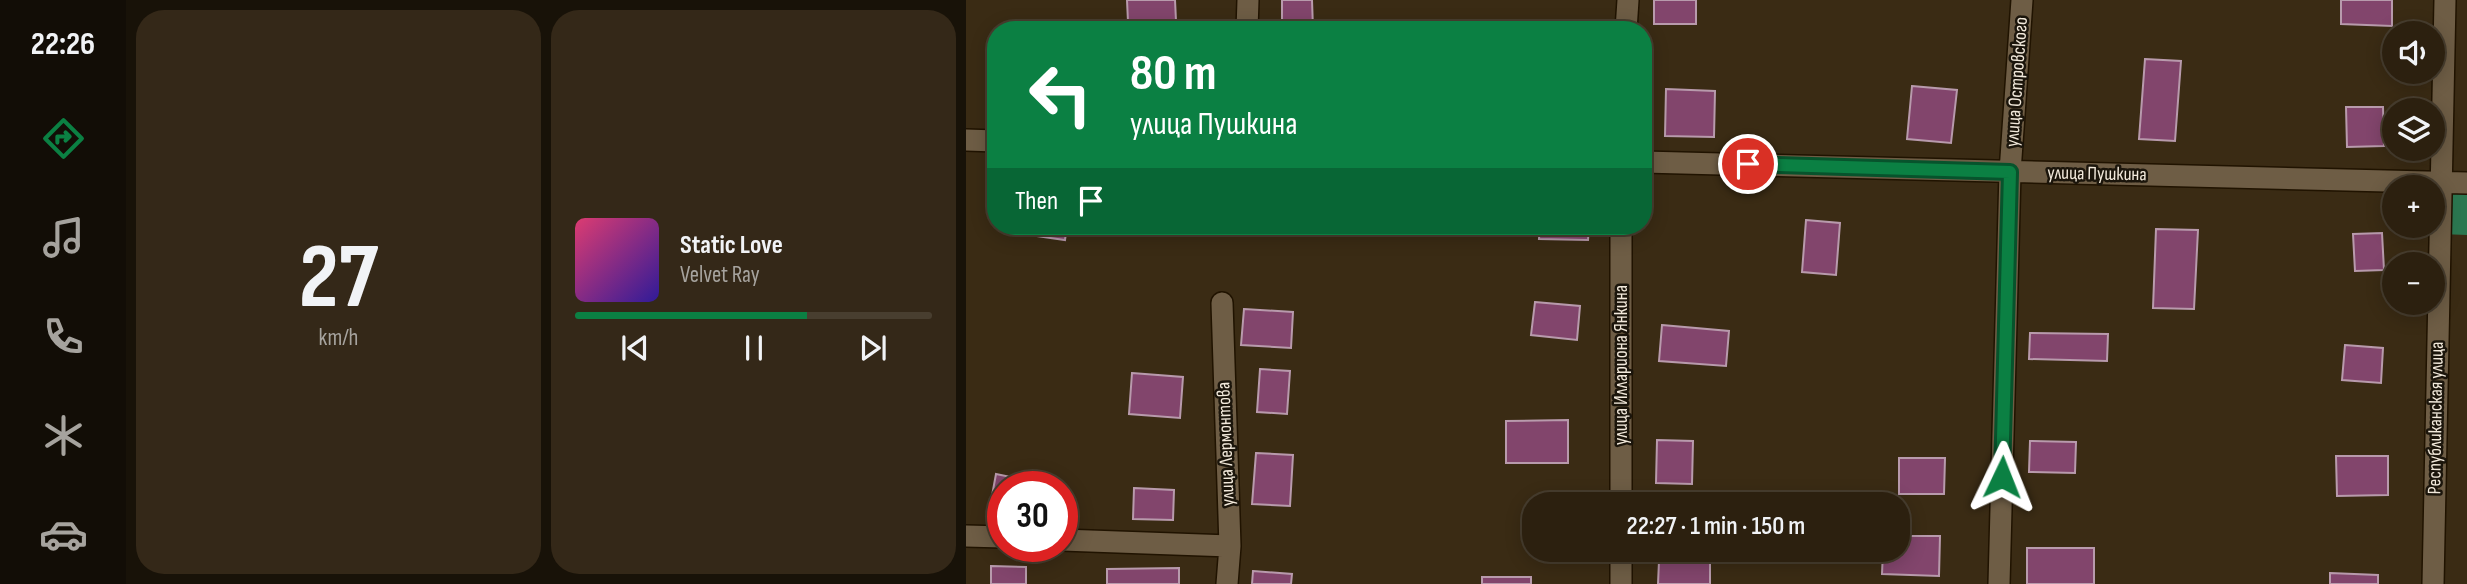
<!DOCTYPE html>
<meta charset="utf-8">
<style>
body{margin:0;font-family:"Sofia Sans Condensed",sans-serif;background:#342818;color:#f1f3f6;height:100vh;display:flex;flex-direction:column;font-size:26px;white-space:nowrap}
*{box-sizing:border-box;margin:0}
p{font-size:23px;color:#a6a39e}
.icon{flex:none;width:38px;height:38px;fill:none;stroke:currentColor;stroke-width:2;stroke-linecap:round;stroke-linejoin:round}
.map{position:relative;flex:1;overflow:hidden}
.panel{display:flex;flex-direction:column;gap:10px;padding:10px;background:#181208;width:840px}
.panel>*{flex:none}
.guide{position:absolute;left:21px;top:21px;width:665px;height:214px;border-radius:28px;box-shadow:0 4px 18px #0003,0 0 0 2px #483e2f;background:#0b8043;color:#fff;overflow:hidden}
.controls{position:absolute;left:1416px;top:21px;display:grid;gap:14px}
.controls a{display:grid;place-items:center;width:63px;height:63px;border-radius:50%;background:#2c200f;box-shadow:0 4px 18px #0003,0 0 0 2px #483e2f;font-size:35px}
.speed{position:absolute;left:21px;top:471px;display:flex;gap:14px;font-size:35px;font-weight:700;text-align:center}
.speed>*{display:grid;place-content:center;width:91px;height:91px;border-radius:50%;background:#2c200f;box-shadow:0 4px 18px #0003,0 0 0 2px #483e2f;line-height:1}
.speed .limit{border:10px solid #d22;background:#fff;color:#111}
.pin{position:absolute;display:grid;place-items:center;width:60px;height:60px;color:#fff;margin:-30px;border:4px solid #fff;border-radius:50%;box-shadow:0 2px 7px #0007}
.me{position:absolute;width:77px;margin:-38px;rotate:2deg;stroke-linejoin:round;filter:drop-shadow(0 0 5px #0008)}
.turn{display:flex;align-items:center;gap:24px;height:147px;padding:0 28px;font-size:32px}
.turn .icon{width:91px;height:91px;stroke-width:2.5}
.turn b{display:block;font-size:49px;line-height:60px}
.then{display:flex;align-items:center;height:66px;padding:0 28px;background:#0003;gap:14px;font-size:26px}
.panel .card{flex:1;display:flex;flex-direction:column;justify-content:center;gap:10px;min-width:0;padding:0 24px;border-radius:28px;background:#342818}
.panel .dial{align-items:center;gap:0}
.dial b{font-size:91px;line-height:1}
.song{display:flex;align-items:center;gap:21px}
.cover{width:84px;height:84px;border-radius:10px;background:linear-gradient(135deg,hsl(340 70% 55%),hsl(250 70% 35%))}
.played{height:7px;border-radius:4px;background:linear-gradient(90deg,#0b8043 65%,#483e2f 65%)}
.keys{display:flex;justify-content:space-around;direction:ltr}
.panel .tiles{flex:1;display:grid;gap:10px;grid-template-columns:repeat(2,1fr)}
.trip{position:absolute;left:556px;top:492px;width:388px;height:70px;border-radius:28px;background:#2c200f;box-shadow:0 4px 18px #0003,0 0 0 2px #483e2f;font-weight:600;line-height:70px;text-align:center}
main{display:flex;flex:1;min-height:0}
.tab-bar{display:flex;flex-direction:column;width:126px;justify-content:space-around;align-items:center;background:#120d06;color:#a6a39e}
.tab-bar .icon{width:49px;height:49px}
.tab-bar .active{color:#0b8043}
.tab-bar b{font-size:32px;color:#f1f3f6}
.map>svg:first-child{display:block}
.forest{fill:#2b7750}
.building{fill:#82456c;stroke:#b89aac;stroke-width:2}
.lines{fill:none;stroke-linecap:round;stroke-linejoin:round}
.minor-casing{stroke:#201300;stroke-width:24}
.minor{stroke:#6e5d45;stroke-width:21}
.route-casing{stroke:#07532c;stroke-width:18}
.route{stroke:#0b8043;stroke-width:12}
.labels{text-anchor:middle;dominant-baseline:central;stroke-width:5;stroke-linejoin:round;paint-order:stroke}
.street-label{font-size:19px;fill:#f2e9db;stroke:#1b150b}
</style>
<main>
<nav class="tab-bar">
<b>22:26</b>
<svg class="icon active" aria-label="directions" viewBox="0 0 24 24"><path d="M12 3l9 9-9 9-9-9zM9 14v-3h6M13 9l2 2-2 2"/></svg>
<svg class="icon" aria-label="music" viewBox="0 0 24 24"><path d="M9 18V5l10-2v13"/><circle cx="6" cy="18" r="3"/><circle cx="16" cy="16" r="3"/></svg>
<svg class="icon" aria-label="phone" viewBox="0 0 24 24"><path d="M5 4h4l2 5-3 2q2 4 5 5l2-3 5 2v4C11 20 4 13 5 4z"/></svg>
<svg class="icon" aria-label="climate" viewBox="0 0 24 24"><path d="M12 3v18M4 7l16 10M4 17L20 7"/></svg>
<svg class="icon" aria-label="car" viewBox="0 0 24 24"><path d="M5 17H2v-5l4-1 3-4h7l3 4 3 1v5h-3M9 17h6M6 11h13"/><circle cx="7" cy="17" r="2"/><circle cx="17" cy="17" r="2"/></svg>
</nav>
<section class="panel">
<div class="tiles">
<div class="card dial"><b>27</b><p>km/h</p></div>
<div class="card">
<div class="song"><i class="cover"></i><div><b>Static Love</b><p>Velvet Ray</p></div></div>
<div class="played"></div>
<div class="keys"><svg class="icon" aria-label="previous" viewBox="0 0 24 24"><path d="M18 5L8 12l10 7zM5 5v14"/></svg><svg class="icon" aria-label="pause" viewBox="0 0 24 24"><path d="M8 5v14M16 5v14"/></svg><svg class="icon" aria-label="next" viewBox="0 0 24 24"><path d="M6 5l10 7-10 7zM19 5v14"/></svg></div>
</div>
</div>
</section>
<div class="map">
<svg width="1501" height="584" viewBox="0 0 1501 584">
<rect width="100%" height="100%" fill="#3a2b14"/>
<path class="forest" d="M 1475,182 L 1501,183 L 1501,235 L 1474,234 Z"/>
<path class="building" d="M 161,0 L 209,0 L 210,21 L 162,22 Z
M 316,0 L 346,0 L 347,29 L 316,30 Z
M 688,0 L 730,0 L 730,24 L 688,24 Z
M 1375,0 L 1426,0 L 1426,26 L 1375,24 Z
M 1179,59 L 1215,61 L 1209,141 L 1173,139 Z
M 946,86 L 991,90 L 985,143 L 941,139 Z
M 700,89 L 749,91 L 748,137 L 699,136 Z
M 1380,107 L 1417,107 L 1418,146 L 1381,147 Z
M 840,220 L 874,223 L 870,275 L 836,272 Z
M 72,226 L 101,226 L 99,240 L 70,236 Z
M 574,226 L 623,226 L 622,240 L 573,239 Z
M 1190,229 L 1232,230 L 1228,309 L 1187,308 Z
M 1416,233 L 1418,270 L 1389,271 L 1387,234 Z
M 569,302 L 614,306 L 611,340 L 565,335 Z
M 278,309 L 327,312 L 325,348 L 275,345 Z
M 696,325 L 763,331 L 760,366 L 693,361 Z
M 1064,333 L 1142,334 L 1141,361 L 1063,359 Z
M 1379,345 L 1417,348 L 1415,383 L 1376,380 Z
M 294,369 L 324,371 L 321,414 L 291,412 Z
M 166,373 L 217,377 L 214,418 L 163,414 Z
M 602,420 L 602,463 L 540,463 L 540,421 Z
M 691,440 L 727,441 L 726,484 L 690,483 Z
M 1064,441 L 1110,442 L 1109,473 L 1063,472 Z
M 290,453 L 327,455 L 324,506 L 286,504 Z
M 1370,456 L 1422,456 L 1422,495 L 1371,496 Z
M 933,458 L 979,458 L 978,494 L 933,494 Z
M 30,474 L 60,480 L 59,486 L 37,486 L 37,514 L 23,512 Z
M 168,488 L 208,490 L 207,520 L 167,519 Z
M 933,536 L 974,536 L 973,576 L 916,574 L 917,550 L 933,550 Z
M 1061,548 L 1128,548 L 1128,584 L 1061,584 Z
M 693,561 L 744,561 L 744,584 L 692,584 Z
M 25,566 L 60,567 L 60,584 L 25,584 Z
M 213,568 L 213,584 L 141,584 L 141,569 Z
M 287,571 L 326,574 L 325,584 L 286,584 Z
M 1364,573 L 1412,575 L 1412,584 L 1364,584 Z
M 516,577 L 565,577 L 565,584 L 516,584 Z"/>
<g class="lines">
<defs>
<path id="minor" d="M 281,30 L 282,0
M 660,30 L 662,0
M 0,140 L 30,141
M 677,162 L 1501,183
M 256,303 L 264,546 L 261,584
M 655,504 L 655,226
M 0,536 L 37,537
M 96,540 L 264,546
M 655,584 L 655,550
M 1033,584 L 1044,172 L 1056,0
M 1467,584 L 1479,0"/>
</defs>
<use href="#minor" class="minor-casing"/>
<use href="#minor" class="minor"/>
</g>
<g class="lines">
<defs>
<path id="route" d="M 782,164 L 1044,172 L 1036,477"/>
</defs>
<use href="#route" class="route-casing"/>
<use href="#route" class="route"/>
</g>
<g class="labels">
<g class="street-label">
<text transform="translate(1051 82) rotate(-86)">улица Островского</text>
<text transform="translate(1131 174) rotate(1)">улица Пушкина</text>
<text transform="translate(655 365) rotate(-90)">улица Иллариона Янкина</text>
<text transform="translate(1470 418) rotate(-89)">Республиканская улица</text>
<text transform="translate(260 444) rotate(-92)">улица Лермонтова</text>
</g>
</g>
</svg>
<div class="controls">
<a><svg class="icon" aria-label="sound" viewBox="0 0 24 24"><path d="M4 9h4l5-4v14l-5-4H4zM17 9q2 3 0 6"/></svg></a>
<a><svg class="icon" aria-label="layers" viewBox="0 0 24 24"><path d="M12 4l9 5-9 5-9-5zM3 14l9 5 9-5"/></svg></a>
<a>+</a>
<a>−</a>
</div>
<div class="speed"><div class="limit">30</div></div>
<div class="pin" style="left:782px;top:164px;background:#d93025"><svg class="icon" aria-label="arrive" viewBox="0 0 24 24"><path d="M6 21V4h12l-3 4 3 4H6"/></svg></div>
<svg class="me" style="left:1036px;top:477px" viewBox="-20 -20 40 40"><path d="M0-17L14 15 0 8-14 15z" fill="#0b8043" stroke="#fff" stroke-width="4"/></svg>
<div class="trip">22:27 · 1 min · 150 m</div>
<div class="guide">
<div class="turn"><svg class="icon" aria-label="left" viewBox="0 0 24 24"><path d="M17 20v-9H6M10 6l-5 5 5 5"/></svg><div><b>80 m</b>улица Пушкина</div></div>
<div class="then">Then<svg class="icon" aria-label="arrive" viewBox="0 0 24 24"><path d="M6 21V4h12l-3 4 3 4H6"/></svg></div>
</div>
</div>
</main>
